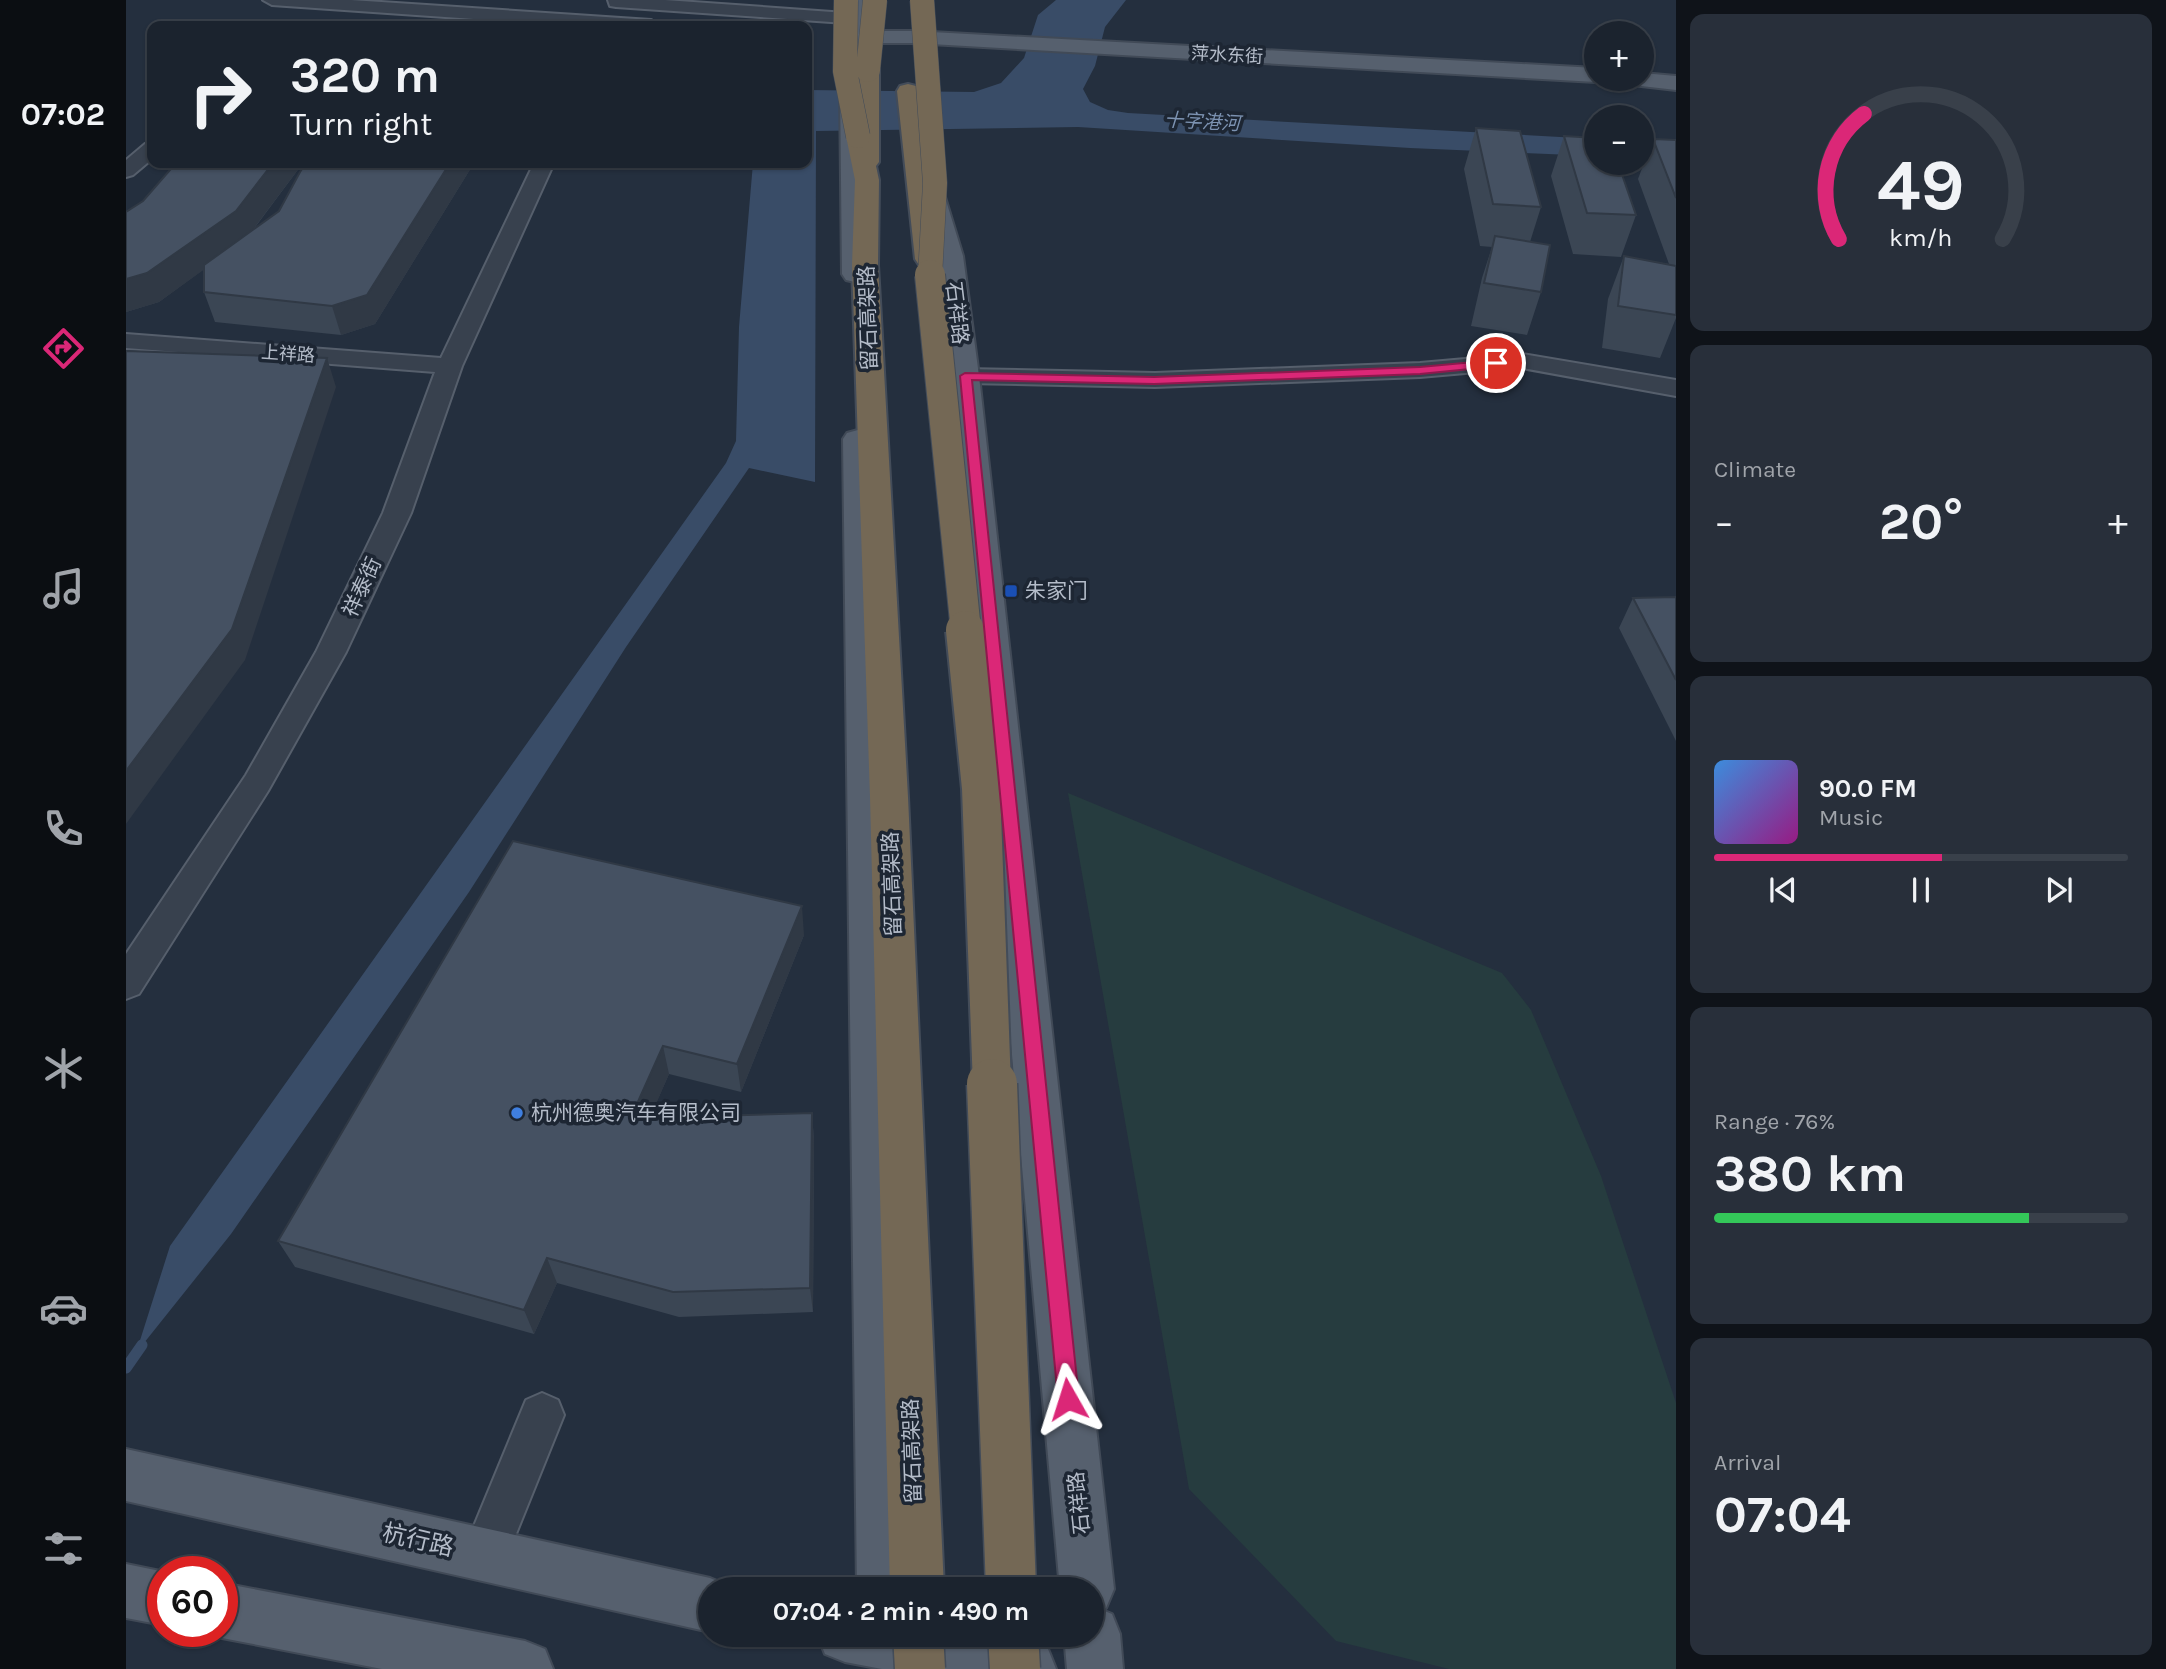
<!DOCTYPE html>
<meta charset="utf-8">
<style>
body{margin:0;font-family:Karla,"Noto Sans SC",sans-serif;background:#282f3a;color:#f1f3f6;height:100vh;display:flex;flex-direction:column;font-size:26px;white-space:nowrap}
*{box-sizing:border-box;margin:0}
p{font-size:23px;color:#a0a4aa}
.icon{flex:none;width:38px;height:38px;fill:none;stroke:currentColor;stroke-width:2;stroke-linecap:round;stroke-linejoin:round}
.map{position:relative;flex:1;overflow:hidden}
.drawer{display:flex;flex-direction:column;gap:14px;padding:14px;background:#0f1319;width:490px}
.drawer>*{flex:none}
.top-card{position:absolute;left:21px;top:21px;width:665px;height:147px;border-radius:14px;box-shadow:0 2px 5px #0004,0 0 0 2px #39404a;background:#1b232e;color:#f1f3f6;overflow:hidden}
.fabs{position:absolute;left:1458px;top:21px;display:grid;gap:14px}
.fabs a{display:grid;place-items:center;width:70px;height:70px;border-radius:50%;background:#1b232e;box-shadow:0 2px 5px #0004,0 0 0 2px #39404a;font-size:35px}
.speed{position:absolute;left:21px;top:1556px;display:flex;gap:14px;font-size:35px;font-weight:700;text-align:center}
.speed>*{display:grid;place-content:center;width:91px;height:91px;border-radius:50%;background:#1b232e;box-shadow:0 2px 5px #0004,0 0 0 2px #39404a;line-height:1}
.speed .limit{border:10px solid #d22;background:#fff;color:#111}
.pin{position:absolute;display:grid;place-items:center;width:60px;height:60px;color:#fff;margin:-30px;border:4px solid #fff;border-radius:50%;box-shadow:0 2px 7px #0007}
.me{position:absolute;width:77px;margin:-38px;rotate:354deg;stroke-linejoin:round;filter:drop-shadow(0 0 5px #0008)}
.turn{display:flex;align-items:center;gap:24px;height:147px;padding:0 28px;font-size:32px}
.turn .icon{width:91px;height:91px;stroke-width:2.5}
.turn b{display:block;font-size:49px;line-height:60px}
.big{font-size:52px;font-weight:700;line-height:1.1}
.drawer .widget{flex:1;display:flex;flex-direction:column;justify-content:center;gap:10px;min-width:0;padding:0 24px;border-radius:14px;background:#282f3a}
.drawer .dial{align-items:center;gap:0}
.dial svg{height:182px;overflow:visible;fill:none;stroke:#39404a;stroke-width:7;stroke-linecap:round;text-anchor:middle}
.dial text{fill:#f1f3f6;stroke:none}
.song{display:flex;align-items:center;gap:21px}
.cover{width:84px;height:84px;border-radius:10px;background:linear-gradient(135deg,hsl(210 70% 55%),hsl(310 70% 35%))}
.played{height:7px;border-radius:4px;background:linear-gradient(90deg,#db2777 55%,#39404a 55%)}
.keys{display:flex;justify-content:space-around;direction:ltr}
.heat{display:flex;justify-content:space-between;align-items:center;font-size:38px;direction:ltr}
.charge{height:10px;border-radius:5px;background:linear-gradient(90deg,#34c759 76%,#39404a 0)}
.trip{position:absolute;left:572px;top:1577px;width:406px;height:70px;border-radius:35px;background:#1b232e;box-shadow:0 2px 5px #0004,0 0 0 2px #39404a;font-weight:700;line-height:70px;text-align:center}
main{display:flex;flex:1;min-height:0}
.tabs{display:flex;flex-direction:column;width:126px;justify-content:space-around;align-items:center;background:#0b0e12;color:#a0a4aa}
.tabs .icon{width:49px;height:49px}
.tabs .on{color:#db2777}
.tabs b{font-size:32px;color:#f1f3f6}
.map>svg:first-child{display:block}
.green{fill:#263c3f}
.water{fill:#394c67}
.lines{fill:none;stroke-linecap:round;stroke-linejoin:round}
.stream{stroke:#394c67;stroke-width:11}
.minor-casing{stroke:#565f6c;stroke-width:4}
.major-casing{stroke:#414a57;stroke-width:4}
.highway-casing{stroke:#434c59;stroke-width:4}
.minor{fill:#38414e;fill-rule:evenodd}
.major{fill:#56606e;fill-rule:evenodd}
.highway{fill:#746855;fill-rule:evenodd}
.highway-bridge-far3-casing{stroke:#434c59;stroke-width:25;stroke-linecap:butt}
.highway-bridge-far2-casing{stroke:#434c59;stroke-width:32;stroke-linecap:butt}
.highway-bridge-far1-casing{stroke:#434c59;stroke-width:42;stroke-linecap:butt}
.highway-bridge-casing{stroke:#434c59;stroke-width:53;stroke-linecap:butt}
.highway-bridge-far3{stroke:#746855;stroke-width:24}
.highway-bridge-far2{stroke:#746855;stroke-width:30}
.highway-bridge-far1{stroke:#746855;stroke-width:38}
.highway-bridge{stroke:#746855;stroke-width:50}
.wall{fill:#3b4654}
.shaded-wall{fill:#303945}
.building{fill:#455162;stroke:#303945;stroke-width:2}
.route{fill:#db2777;stroke:#8e194d;stroke-width:2}
.transit-dot{fill:#1a4fb4;stroke:#1d2633;stroke-width:2.5}
.shop-dot{fill:#3f7fe0;stroke:#1d2633;stroke-width:2.5}
.labels{text-anchor:middle;dominant-baseline:central;stroke-width:7;stroke-linejoin:round;paint-order:stroke}
.far-street-label{font-size:18px;fill:#b4bcc9;stroke:#1d2633}
.far-water-label{font-size:19px;font-style:italic;fill:#7c92b1;stroke:#1d2633}
.street-label{font-size:21px;fill:#b4bcc9;stroke:#1d2633}
.poi-label{font-size:21px;fill:#b4bcc9;stroke:#1d2633;text-anchor:start}
.near-street-label{font-size:24px;fill:#b4bcc9;stroke:#1d2633}
</style>
<main>
<nav class="tabs">
<b>07:02</b>
<svg class="icon on" aria-label="directions" viewBox="0 0 24 24"><path d="M12 3l9 9-9 9-9-9zM9 14v-3h6M13 9l2 2-2 2"/></svg>
<svg class="icon" aria-label="music" viewBox="0 0 24 24"><path d="M9 18V5l10-2v13"/><circle cx="6" cy="18" r="3"/><circle cx="16" cy="16" r="3"/></svg>
<svg class="icon" aria-label="phone" viewBox="0 0 24 24"><path d="M5 4h4l2 5-3 2q2 4 5 5l2-3 5 2v4C11 20 4 13 5 4z"/></svg>
<svg class="icon" aria-label="climate" viewBox="0 0 24 24"><path d="M12 3v18M4 7l16 10M4 17L20 7"/></svg>
<svg class="icon" aria-label="car" viewBox="0 0 24 24"><path d="M5 17H2v-5l4-1 3-4h7l3 4 3 1v5h-3M9 17h6M6 11h13"/><circle cx="7" cy="17" r="2"/><circle cx="17" cy="17" r="2"/></svg>
<svg class="icon" aria-label="filters" viewBox="0 0 24 24"><path d="M4 7h16M4 17h16"/><circle cx="9" cy="7" r="2"/><circle cx="15" cy="17" r="2"/></svg>
</nav>
<div class="map">
<svg width="1550" height="1669" viewBox="0 0 1550 1669">
<rect width="100%" height="100%" fill="#242f3e"/>
<path class="green" d="M 942,793 L 1376,973 L 1405,1010 L 1475,1176 L 1550,1403 L 1550,1669 L 1323,1669 L 1210,1641 L 1063,1489 Z"/>
<path class="water" d="M 930,0 L 1000,0 L 979,27 L 969,66 L 957,89 L 964,102 L 982,110 L 1002,113 L 1470,139 L 1470,156 L 1284,148 L 952,127 L 690,131 L 689,482 L 623,468 L 500,647 L 343,892 L 105,1234 L 10,1353 L 44,1246 L 600,463 L 610,441 L 613,327 L 627,163 L 681,163 L 681,90 L 848,92 L 875,83 L 898,58 L 912,15 Z"/>
<g class="lines">
<path class="stream" d="M 0,1368 L 16,1345"/>
<defs>
<path id="minor" d="M 137,0 L 225,0 L 525,20 L 534,26 L 449,26 L 146,5 Z
M 482,0 L 539,0 L 734,14 L 743,19 L 734,24 L 490,7 L 484,6 Z
M 26,142 L 26,159 L 7,175 L 0,177 L 0,160 L 19,144 Z
M 408,163 L 428,163 L 336,366 L 285,513 L 220,652 L 142,791 L 13,994 L 0,999 L 0,954 L 120,775 L 190,652 L 257,513 L 309,372 L 0,348 L 0,334 L 315,358 Z
M 1396,354 L 1550,380 L 1550,396 L 1396,368 L 1294,377 L 1029,387 L 839,383 L 830,381 L 827,376 L 830,371 L 839,369 L 1029,373 L 1294,363 Z
M 416,1393 L 432,1400 L 438,1415 L 375,1571 L 359,1578 L 343,1571 L 336,1555 L 400,1400 Z"/>
<path id="major" d="M 726,0 L 746,0 L 743,31 L 787,31 L 1470,68 L 1470,79 L 1479,79 L 1470,82 L 787,43 L 741,43 L 736,85 L 742,274 L 738,280 L 729,282 L 720,280 L 716,274 L 714,85 Z
M 1516,73 L 1550,76 L 1550,90 L 1498,84 L 1495,79 L 1516,79 Z
M 803,177 L 812,179 L 815,184 L 837,256 L 853,376 L 988,1589 L 980,1608 L 976,1610 L 986,1614 L 994,1634 L 997,1669 L 941,1669 L 938,1634 L 966,1634 L 966,1589 L 934,1589 L 825,376 L 811,256 L 791,184 L 794,179 Z
M 732,430 L 743,433 L 747,439 L 785,1589 L 731,1589 L 717,439 L 721,433 Z
M 0,1449 L 584,1578 L 603,1586 L 605,1589 L 584,1589 L 584,1632 L 0,1501 Z
M 0,1564 L 39,1572 L 37,1572 L 37,1625 L 0,1618 Z
M 96,1583 L 399,1641 L 419,1649 L 427,1669 L 256,1669 L 96,1638 L 80,1631 L 96,1631 Z
M 691,1634 L 868,1634 L 902,1641 L 922,1649 L 930,1669 L 756,1669 L 719,1662 L 699,1654 Z"/>
<path id="highway" d="M 742,63 L 750,65 L 753,70 L 753,162 L 750,166 L 753,180 L 752,265 L 782,797 L 818,1589 L 764,1589 L 744,797 L 726,265 L 729,180 L 720,136 L 724,131 L 730,130 L 731,70 L 734,65 Z
M 782,84 L 790,86 L 793,91 L 815,259 L 811,265 L 802,267 L 793,265 L 789,259 L 771,91 L 774,86 Z"/>
</defs>
<use href="#minor" class="minor-casing"/>
<use href="#major" class="major-casing"/>
<use href="#highway" class="highway-casing"/>
<use href="#minor" class="minor"/>
<use href="#major" class="major"/>
<use href="#highway" class="highway"/>
<defs>
<path id="highway-bridge-far3" d="M 720,0 L 719,71 L 732,136
M 796,0 L 809,183 L 804,277
M 742,70 L 749,0"/>
<path id="highway-bridge-far2" d="M 804,275 L 840,631"/>
<path id="highway-bridge-far1" d="M 839,630 L 855,788 L 866,1086"/>
<path id="highway-bridge" d="M 866,1084 L 885,1589
M 792,1634 L 794,1669
M 887,1634 L 889,1669"/>
</defs>
<use href="#highway-bridge-far3" class="highway-bridge-far3-casing"/>
<use href="#highway-bridge-far2" class="highway-bridge-far2-casing"/>
<use href="#highway-bridge-far1" class="highway-bridge-far1-casing"/>
<use href="#highway-bridge" class="highway-bridge-casing"/>
<use href="#highway-bridge-far3" class="highway-bridge-far3"/>
<use href="#highway-bridge-far2" class="highway-bridge-far2"/>
<use href="#highway-bridge-far1" class="highway-bridge-far1"/>
<use href="#highway-bridge" class="highway-bridge"/>
</g>
<path class="wall" d="M 1350,128 L 1415,207 L 1404,242 L 1415,292 L 1401,335 L 1345,326 L 1356,278 L 1366,247 L 1354,246 L 1338,169 Z
M 1438,136 L 1510,215 L 1495,257 L 1447,254 L 1425,176 Z
M 1527,139 L 1550,140 L 1550,318 L 1534,358 L 1476,348 L 1482,299 L 1498,256 L 1543,264 L 1512,179 Z
M 50,163 L 177,163 L 127,230 L 153,211 L 180,163 L 348,163 L 249,324 L 215,335 L 89,322 L 78,292 L 78,269 L 33,302 L 0,312 L 0,212 L 17,201 Z
M 1550,597 L 1550,741 L 1493,628 L 1507,598 Z
M 678,935 L 615,1092 L 543,1074 L 527,1110 L 553,1117 L 686,1113 L 688,1141 L 687,1312 L 553,1317 L 431,1283 L 408,1334 L 169,1267 L 152,1241 Z"/>
<path class="shaded-wall" d="M 147,163 L 177,163 L 119,240 L 33,302 L 0,312 L 0,279 Z
M 324,163 L 348,163 L 249,324 L 215,335 L 206,306 Z
M 201,358 L 210,387 L 119,660 L 0,824 L 0,771 Z
M 676,906 L 678,935 L 615,1092 L 611,1064 Z
M 537,1046 L 543,1074 L 517,1134 L 510,1106 Z
M 686,1113 L 688,1141 L 687,1312 L 684,1288 Z
M 421,1258 L 431,1283 L 408,1334 L 398,1310 Z"/>
<path class="building" d="M 1350,128 L 1394,131 L 1415,207 L 1367,204 Z
M 1438,136 L 1470,138 L 1470,163 L 1492,163 L 1510,215 L 1461,213 Z
M 1527,139 L 1550,140 L 1550,198 Z
M 50,163 L 147,163 L 110,211 L 21,273 L 0,279 L 0,212 L 17,201 Z
M 180,163 L 324,163 L 241,295 L 206,306 L 78,292 L 78,265 L 153,211 L 174,172 Z
M 1369,236 L 1424,245 L 1415,292 L 1358,283 Z
M 1498,256 L 1550,266 L 1550,315 L 1492,306 Z
M 0,351 L 201,358 L 106,629 L 0,771 Z
M 1550,597 L 1550,680 L 1507,598 Z
M 387,841 L 676,906 L 611,1064 L 537,1046 L 510,1106 L 553,1117 L 686,1113 L 684,1288 L 547,1292 L 421,1258 L 398,1310 L 152,1241 Z"/>
<path class="route" d="M 1370,360 L 1374,361 L 1374,366 L 1294,374 L 1028,384 L 846,380 L 953,1399 L 950,1406 L 942,1409 L 935,1406 L 932,1399 L 834,376 L 839,373 L 1028,377 L 1294,367 Z"/>
<rect class="transit-dot" x="878" y="584" width="14" height="14" rx="3.5"/>
<circle class="shop-dot" cx="391" cy="1113" r="7"/>
<g class="labels">
<g class="far-street-label">
<text transform="translate(1101 55) rotate(3)">萍水东街</text>
<text transform="translate(162 354) rotate(4)">上祥路</text>
</g>
<g class="far-water-label">
<text transform="translate(1076 122) rotate(3)">十字港河</text>
</g>
<g class="street-label">
<text transform="translate(831 313) rotate(83)">石祥路</text>
<text transform="translate(742 318) rotate(-92)">留石高架路</text>
<text transform="translate(236 587) rotate(-65)">祥泰街</text>
<text transform="translate(766 884) rotate(-92)">留石高架路</text>
<text transform="translate(786 1451) rotate(-92)">留石高架路</text>
<text transform="translate(953 1503) rotate(-96)">石祥路</text>
</g>
<g class="poi-label">
<text x="899" y="591">朱家门</text>
<text x="405" y="1113">杭州德奥汽车有限公司</text>
</g>
<g class="near-street-label">
<text transform="translate(292 1540) rotate(13)">杭行路</text>
</g>
</g>
</svg>
<div class="fabs">
<a>+</a>
<a>−</a>
</div>
<div class="speed"><div class="limit">60</div></div>
<div class="pin" style="left:1370px;top:363px;background:#d93025"><svg class="icon" aria-label="arrive" viewBox="0 0 24 24"><path d="M6 21V4h12l-3 4 3 4H6"/></svg></div>
<svg class="me" style="left:942px;top:1399px" viewBox="-20 -20 40 40"><path d="M0-17L14 15 0 8-14 15z" fill="#db2777" stroke="#fff" stroke-width="4"/></svg>
<div class="trip">07:04 · 2 min · 490 m</div>
<div class="top-card">
<div class="turn"><svg class="icon" aria-label="right" viewBox="0 0 24 24"><path d="M7 20v-9h11M14 6l5 5-5 5"/></svg><div><b>320 m</b>Turn right</div></div>
</div>
</div>
<section class="drawer">
<div class="widget dial"><svg viewBox="0 0 100 80">
<path d="M14 69A42 42 0 1 1 86 69"/>
<path d="M14 69A42 42 0 0 1 25 14" stroke="#db2777"/>
<text x="50" y="56" font-size="32" font-weight="700">49</text>
<text x="50" y="72" font-size="11">km/h</text>
</svg></div>
<div class="widget"><p>Climate</p>
<div class="heat"><a>−</a><b class="big">20°</b><a>+</a></div>
</div>
<div class="widget">
<div class="song"><i class="cover"></i><div><b>90.0 FM</b><p>Music</p></div></div>
<div class="played"></div>
<div class="keys"><svg class="icon" aria-label="previous" viewBox="0 0 24 24"><path d="M18 5L8 12l10 7zM5 5v14"/></svg><svg class="icon" aria-label="pause" viewBox="0 0 24 24"><path d="M8 5v14M16 5v14"/></svg><svg class="icon" aria-label="next" viewBox="0 0 24 24"><path d="M6 5l10 7-10 7zM19 5v14"/></svg></div>
</div>
<div class="widget"><p>Range · 76%</p><b class="big">380 km</b><div class="charge"></div></div>
<div class="widget"><p>Arrival</p><b class="big">07:04</b></div>
</section>
</main>
